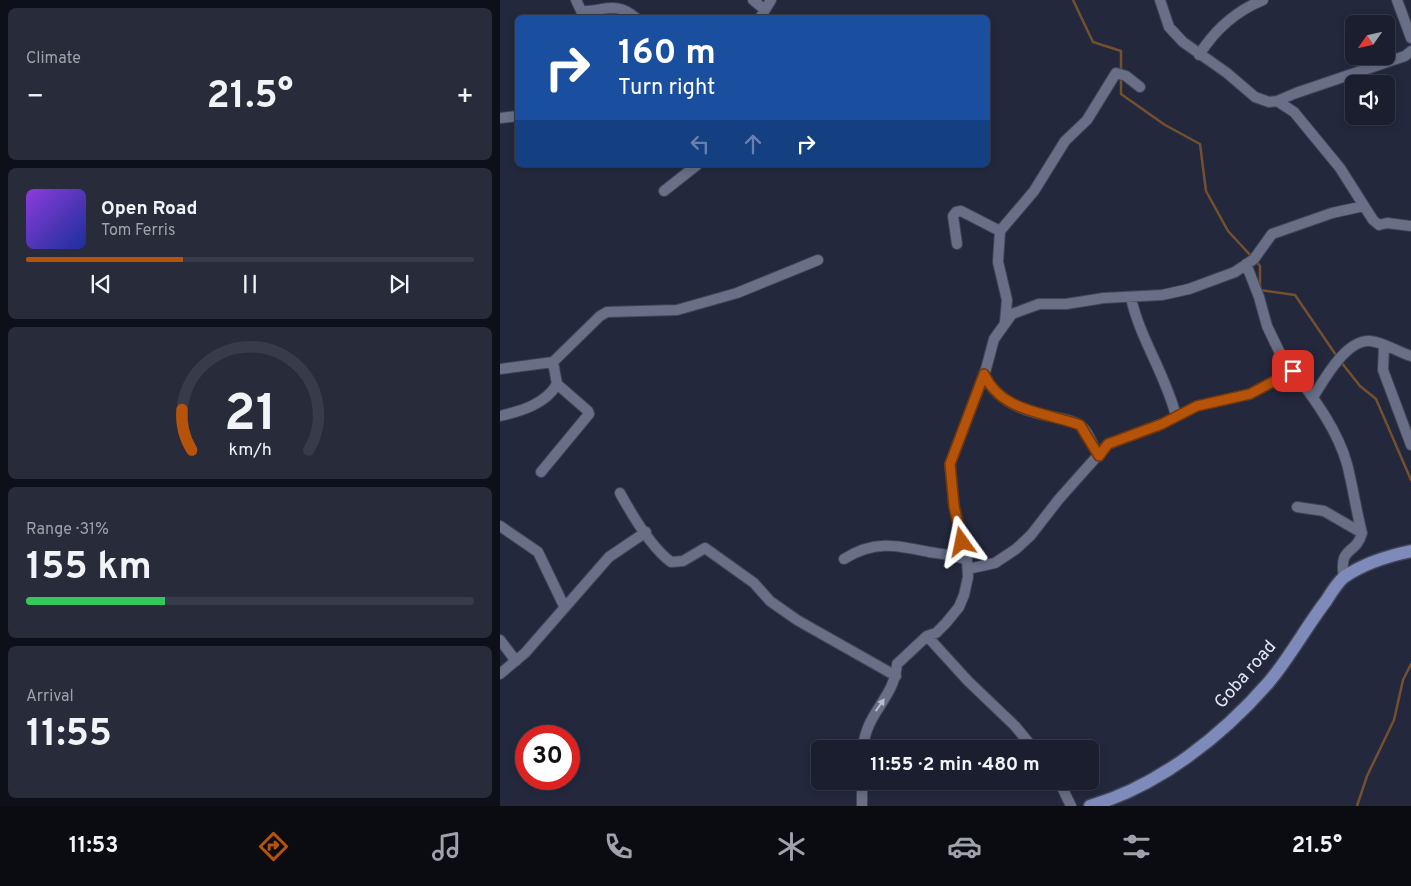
<!DOCTYPE html>
<meta charset="utf-8">
<style>
body{margin:0;font-family:Overpass,sans-serif;background:#272b3a;color:#f1f3f6;height:100vh;display:flex;flex-direction:column;font-size:19px;white-space:nowrap}
*{box-sizing:border-box;margin:0}
p{font-size:16px;color:#9fa2aa}
.icon{flex:none;width:28px;height:28px;fill:none;stroke:currentColor;stroke-width:2;stroke-linecap:round;stroke-linejoin:round}
.map{position:relative;flex:1;overflow:hidden}
.side{display:flex;flex-direction:column;gap:8px;padding:8px;background:#0e1019;width:500px}
.side>*{flex:none}
.top-card{position:absolute;left:15px;top:15px;width:475px;height:152px;border-radius:8px;box-shadow:0 2px 8px #0003,0 0 0 1px #383c4a;background:#1a4fa0;color:#fff;overflow:hidden}
.needle{width:32px;rotate:236deg}
.tools{position:absolute;left:845px;top:15px;display:grid;gap:10px}
.tools a{display:grid;place-items:center;width:50px;height:50px;border-radius:8px;background:#1a1e2e;box-shadow:0 2px 8px #0003,0 0 0 1px #383c4a;font-size:25px}
.speed{position:absolute;left:15px;top:725px;display:flex;gap:10px;font-size:25px;font-weight:700;text-align:center}
.speed>*{display:grid;place-content:center;width:65px;height:65px;border-radius:50%;background:#1a1e2e;box-shadow:0 2px 8px #0003,0 0 0 1px #383c4a;line-height:1}
.speed .limit{border:8px solid #d22;background:#fff;color:#111}
.pin{position:absolute;display:grid;place-items:center;width:42px;height:42px;color:#fff;margin:-21px;border-radius:10px;box-shadow:0 2px 8px #0006}
.me{position:absolute;width:55px;margin:-28px;rotate:348deg;stroke-linejoin:round;filter:drop-shadow(0 0 4px #0008)}
.turn{display:flex;align-items:center;gap:18px;height:105px;padding:0 20px;font-size:22px}
.turn .icon{width:65px;height:65px;stroke-width:2.5}
.turn b{display:block;font-size:35px;line-height:42px}
.lanes{display:flex;align-items:center;height:48px;padding:0 20px;background:#0003;justify-content:center;gap:25px;direction:ltr}
.lanes .off{opacity:.35}
.big{font-size:38px;font-weight:700;line-height:1.1}
.side .tile{flex:1;display:flex;flex-direction:column;justify-content:center;gap:8px;min-width:0;padding:0 18px;border-radius:8px;background:#272b3a}
.side .dial{align-items:center;gap:0}
.dial svg{height:130px;overflow:visible;fill:none;stroke:#383c4a;stroke-width:7;stroke-linecap:round;text-anchor:middle}
.dial text{fill:#f1f3f6;stroke:none}
.song{display:flex;align-items:center;gap:15px}
.cover{width:60px;height:60px;border-radius:8px;background:linear-gradient(135deg,hsl(270 70% 55%),hsl(230 70% 35%))}
.played{height:5px;border-radius:2px;background:linear-gradient(90deg,#b45309 35%,#383c4a 35%)}
.keys{display:flex;justify-content:space-around;direction:ltr}
.heat{display:flex;justify-content:space-between;align-items:center;font-size:28px;direction:ltr}
.charge{height:8px;border-radius:4px;background:linear-gradient(90deg,#34c759 31%,#383c4a 0)}
.trip{position:absolute;left:311px;top:740px;width:288px;height:50px;border-radius:8px;background:#1a1e2e;box-shadow:0 2px 8px #0003,0 0 0 1px #383c4a;font-weight:700;line-height:50px;text-align:center}
.tab-bar{display:flex;height:80px;justify-content:space-around;align-items:center;background:#0a0c12;color:#9fa2aa}
.tab-bar .icon{width:35px;height:35px}
.tab-bar .on{color:#b45309}
.tab-bar b{font-size:22px;color:#f1f3f6}
main{display:flex;flex:1;min-height:0}
.map>svg:first-child{display:block}
.lines{fill:none;stroke-linecap:round;stroke-linejoin:round}
.stream{stroke:#74502f;stroke-width:2.5}
.minor-casing{stroke:#414556;stroke-width:12}
.major-casing{stroke:#414556;stroke-width:15}
.minor{stroke:#686f87;stroke-width:10}
.major{stroke:#7e8ab9;stroke-width:12}
.oneway{fill:#b9becf}
.route-casing{stroke:#753606;stroke-width:12}
.route{stroke:#b45309;stroke-width:9}
.labels{text-anchor:middle;dominant-baseline:central;stroke-width:5;stroke-linejoin:round;paint-order:stroke}
.street-label{font-size:18px;fill:#e4e8f6;stroke:#23283d}
</style>
<main>
<section class="side">
<div class="tile"><p>Climate</p>
<div class="heat"><a>−</a><b class="big">21.5°</b><a>+</a></div>
</div>
<div class="tile">
<div class="song"><i class="cover"></i><div><b>Open Road</b><p>Tom Ferris</p></div></div>
<div class="played"></div>
<div class="keys"><svg class="icon" aria-label="previous" viewBox="0 0 24 24"><path d="M18 5L8 12l10 7zM5 5v14"/></svg><svg class="icon" aria-label="pause" viewBox="0 0 24 24"><path d="M8 5v14M16 5v14"/></svg><svg class="icon" aria-label="next" viewBox="0 0 24 24"><path d="M6 5l10 7-10 7zM19 5v14"/></svg></div>
</div>
<div class="tile dial"><svg viewBox="0 0 100 80">
<path d="M14 69A42 42 0 1 1 86 69"/>
<path d="M14 69A42 42 0 0 1 8 44" stroke="#b45309"/>
<text x="50" y="56" font-size="32" font-weight="700">21</text>
<text x="50" y="72" font-size="11">km/h</text>
</svg></div>
<div class="tile"><p>Range · 31%</p><b class="big">155 km</b><div class="charge"></div></div>
<div class="tile"><p>Arrival</p><b class="big">11:55</b></div>
</section>
<div class="map">
<svg width="911" height="806" viewBox="0 0 911 806">
<rect width="100%" height="100%" fill="#23283d"/>
<g class="lines">
<path class="stream" d="M 573,0 L 593,42 L 621,51 L 621,71
M 621,76 L 621,94 L 665,125 L 700,144 L 706,191 L 728,231 L 752,257
M 756,261 L 760,266 L 760,290 L 795,295 L 838,358
M 841,362 L 860,386 L 876,399 L 911,480
M 857,806 L 867,776 L 894,720 L 903,680 L 911,664"/>
<defs>
<path id="minor" d="M 76,0 L 83,15
M 253,0 L 265,10
M 660,0 L 669,27 L 683,42 L 727,73 L 755,97 L 769,102 L 777,101 L 794,112 L 840,168 L 873,220 L 879,225 L 887,223 L 911,226
M 897,0 L 911,38
M 81,11 C 103,12 116,0 136,18
M 260,18 L 271,0
M 699,55 C 714,31 736,11 763,0
M 777,101 L 796,93 L 905,56 L 911,51
M 0,118 L 18,116
M 164,191 L 197,165
M 457,244 L 453,216 L 456,212 L 461,211 L 500,231
M 746,264 L 759,297 L 767,326 L 780,353 L 793,371
M 631,298 C 640,339 666,375 676,416
M 505,322 L 507,300 L 498,262 L 500,231 L 534,191 L 565,141 L 587,120 L 616,73 L 626,76 L 640,87
M 884,346 L 883,370 L 911,445
M 0,369 L 53,362 L 100,316 L 107,312 L 177,310 L 237,293 L 318,260
M 484,374 C 495,400 522,411 549,416 C 558,418 569,419 578,424 C 589,430 592,446 599,456
M 813,397 C 824,380 846,339 870,341 C 883,342 898,352 911,356
M 0,416 C 21,411 46,404 57,384 L 53,362
M 41,472 L 89,414 L 88,411 L 57,384
M 120,493 C 132,515 152,548 171,562 L 183,561 L 205,548 L 254,583 L 270,601 L 297,620 L 396,676
M 797,507 L 824,511 L 862,533
M 0,526 L 38,552 L 64,606
M 344,559 C 374,540 396,545 429,552 C 442,554 455,555 467,560
M 468,569 L 495,563 L 516,549 L 531,535 L 559,499 L 608,444 L 662,424 L 697,406 L 750,394 L 793,371 C 814,398 838,431 847,464 C 853,487 856,510 862,533 C 856,556 838,545 844,578
M 427,636 L 468,681 L 515,726 L 534,749
M 0,640 L 16,661
M 0,674 L 25,653 L 109,557 L 146,532
M 363,749 C 365,713 395,698 397,664 L 427,636 L 436,633 L 446,623 L 459,607 L 464,595 L 468,577 L 467,560 L 454,506 L 450,464 L 486,369 L 494,339 L 512,314 L 539,304 L 566,304 L 604,298 L 662,295 L 689,289 L 735,272 L 754,259 L 772,234 L 832,213 L 864,206
M 362,781 L 362,806
M 559,781 L 571,806"/>
<path id="major" d="M 590,806 C 659,786 722,736 769,682 C 790,657 806,627 826,601 C 831,593 837,583 844,577 C 864,563 887,556 911,551"/>
</defs>
<use href="#minor" class="minor-casing"/>
<use href="#major" class="major-casing"/>
<use href="#minor" class="minor"/>
<use href="#major" class="major"/>
</g>
<defs><path id="oneway-solid" d="M-6-.8H1V-3.2L6.5 0L1 3.2V.8H-6Z" transform="scale(1.25)"/></defs>
<use class="oneway" href="#oneway-solid" transform="translate(380 705) rotate(-55)"/>
<g class="lines">
<defs>
<path id="route" d="M 462,542 L 454,506 L 450,464 L 484,374 C 501,412 545,412 580,425 L 599,456 L 608,444 L 662,424 L 697,406 L 750,394 L 793,371"/>
</defs>
<use href="#route" class="route-casing"/>
<use href="#route" class="route"/>
</g>
<g class="labels">
<g class="street-label">
<text transform="translate(746 675) rotate(-49)">Goba road</text>
</g>
</g>
</svg>
<div class="tools">
<a><svg class="needle" viewBox="-14 -14 28 28"><path d="M0-13l5 13h-10z" fill="#e53935"/><path d="M0 13l5-13h-10z" fill="#9fa2aa"/></svg></a>
<a><svg class="icon" aria-label="sound" viewBox="0 0 24 24"><path d="M4 9h4l5-4v14l-5-4H4zM17 9q2 3 0 6"/></svg></a>
</div>
<div class="speed"><div class="limit">30</div></div>
<div class="pin" style="left:793px;top:371px;background:#d93025"><svg class="icon" aria-label="arrive" viewBox="0 0 24 24"><path d="M6 21V4h12l-3 4 3 4H6"/></svg></div>
<svg class="me" style="left:462px;top:542px" viewBox="-20 -20 40 40"><path d="M0-17L14 15 0 8-14 15z" fill="#b45309" stroke="#fff" stroke-width="4"/></svg>
<div class="trip">11:55 · 2 min · 480 m</div>
<div class="top-card">
<div class="turn"><svg class="icon" aria-label="right" viewBox="0 0 24 24"><path d="M7 20v-9h11M14 6l5 5-5 5"/></svg><div><b>160 m</b>Turn right</div></div>
<div class="lanes"><svg class="icon off" aria-label="left" viewBox="0 0 24 24"><path d="M17 20v-9H6M10 6l-5 5 5 5"/></svg><svg class="icon off" aria-label="ahead" viewBox="0 0 24 24"><path d="M12 20V5M6 11l6-6 6 6"/></svg><svg class="icon" aria-label="right" viewBox="0 0 24 24"><path d="M7 20v-9h11M14 6l5 5-5 5"/></svg></div>
</div>
</div>
</main>
<nav class="tab-bar">
<b>11:53</b>
<svg class="icon on" aria-label="directions" viewBox="0 0 24 24"><path d="M12 3l9 9-9 9-9-9zM9 14v-3h6M13 9l2 2-2 2"/></svg>
<svg class="icon" aria-label="music" viewBox="0 0 24 24"><path d="M9 18V5l10-2v13"/><circle cx="6" cy="18" r="3"/><circle cx="16" cy="16" r="3"/></svg>
<svg class="icon" aria-label="phone" viewBox="0 0 24 24"><path d="M5 4h4l2 5-3 2q2 4 5 5l2-3 5 2v4C11 20 4 13 5 4z"/></svg>
<svg class="icon" aria-label="climate" viewBox="0 0 24 24"><path d="M12 3v18M4 7l16 10M4 17L20 7"/></svg>
<svg class="icon" aria-label="car" viewBox="0 0 24 24"><path d="M5 17H2v-5l4-1 3-4h7l3 4 3 1v5h-3M9 17h6M6 11h13"/><circle cx="7" cy="17" r="2"/><circle cx="17" cy="17" r="2"/></svg>
<svg class="icon" aria-label="filters" viewBox="0 0 24 24"><path d="M4 7h16M4 17h16"/><circle cx="9" cy="7" r="2"/><circle cx="15" cy="17" r="2"/></svg>
<b>21.5°</b>
</nav>
